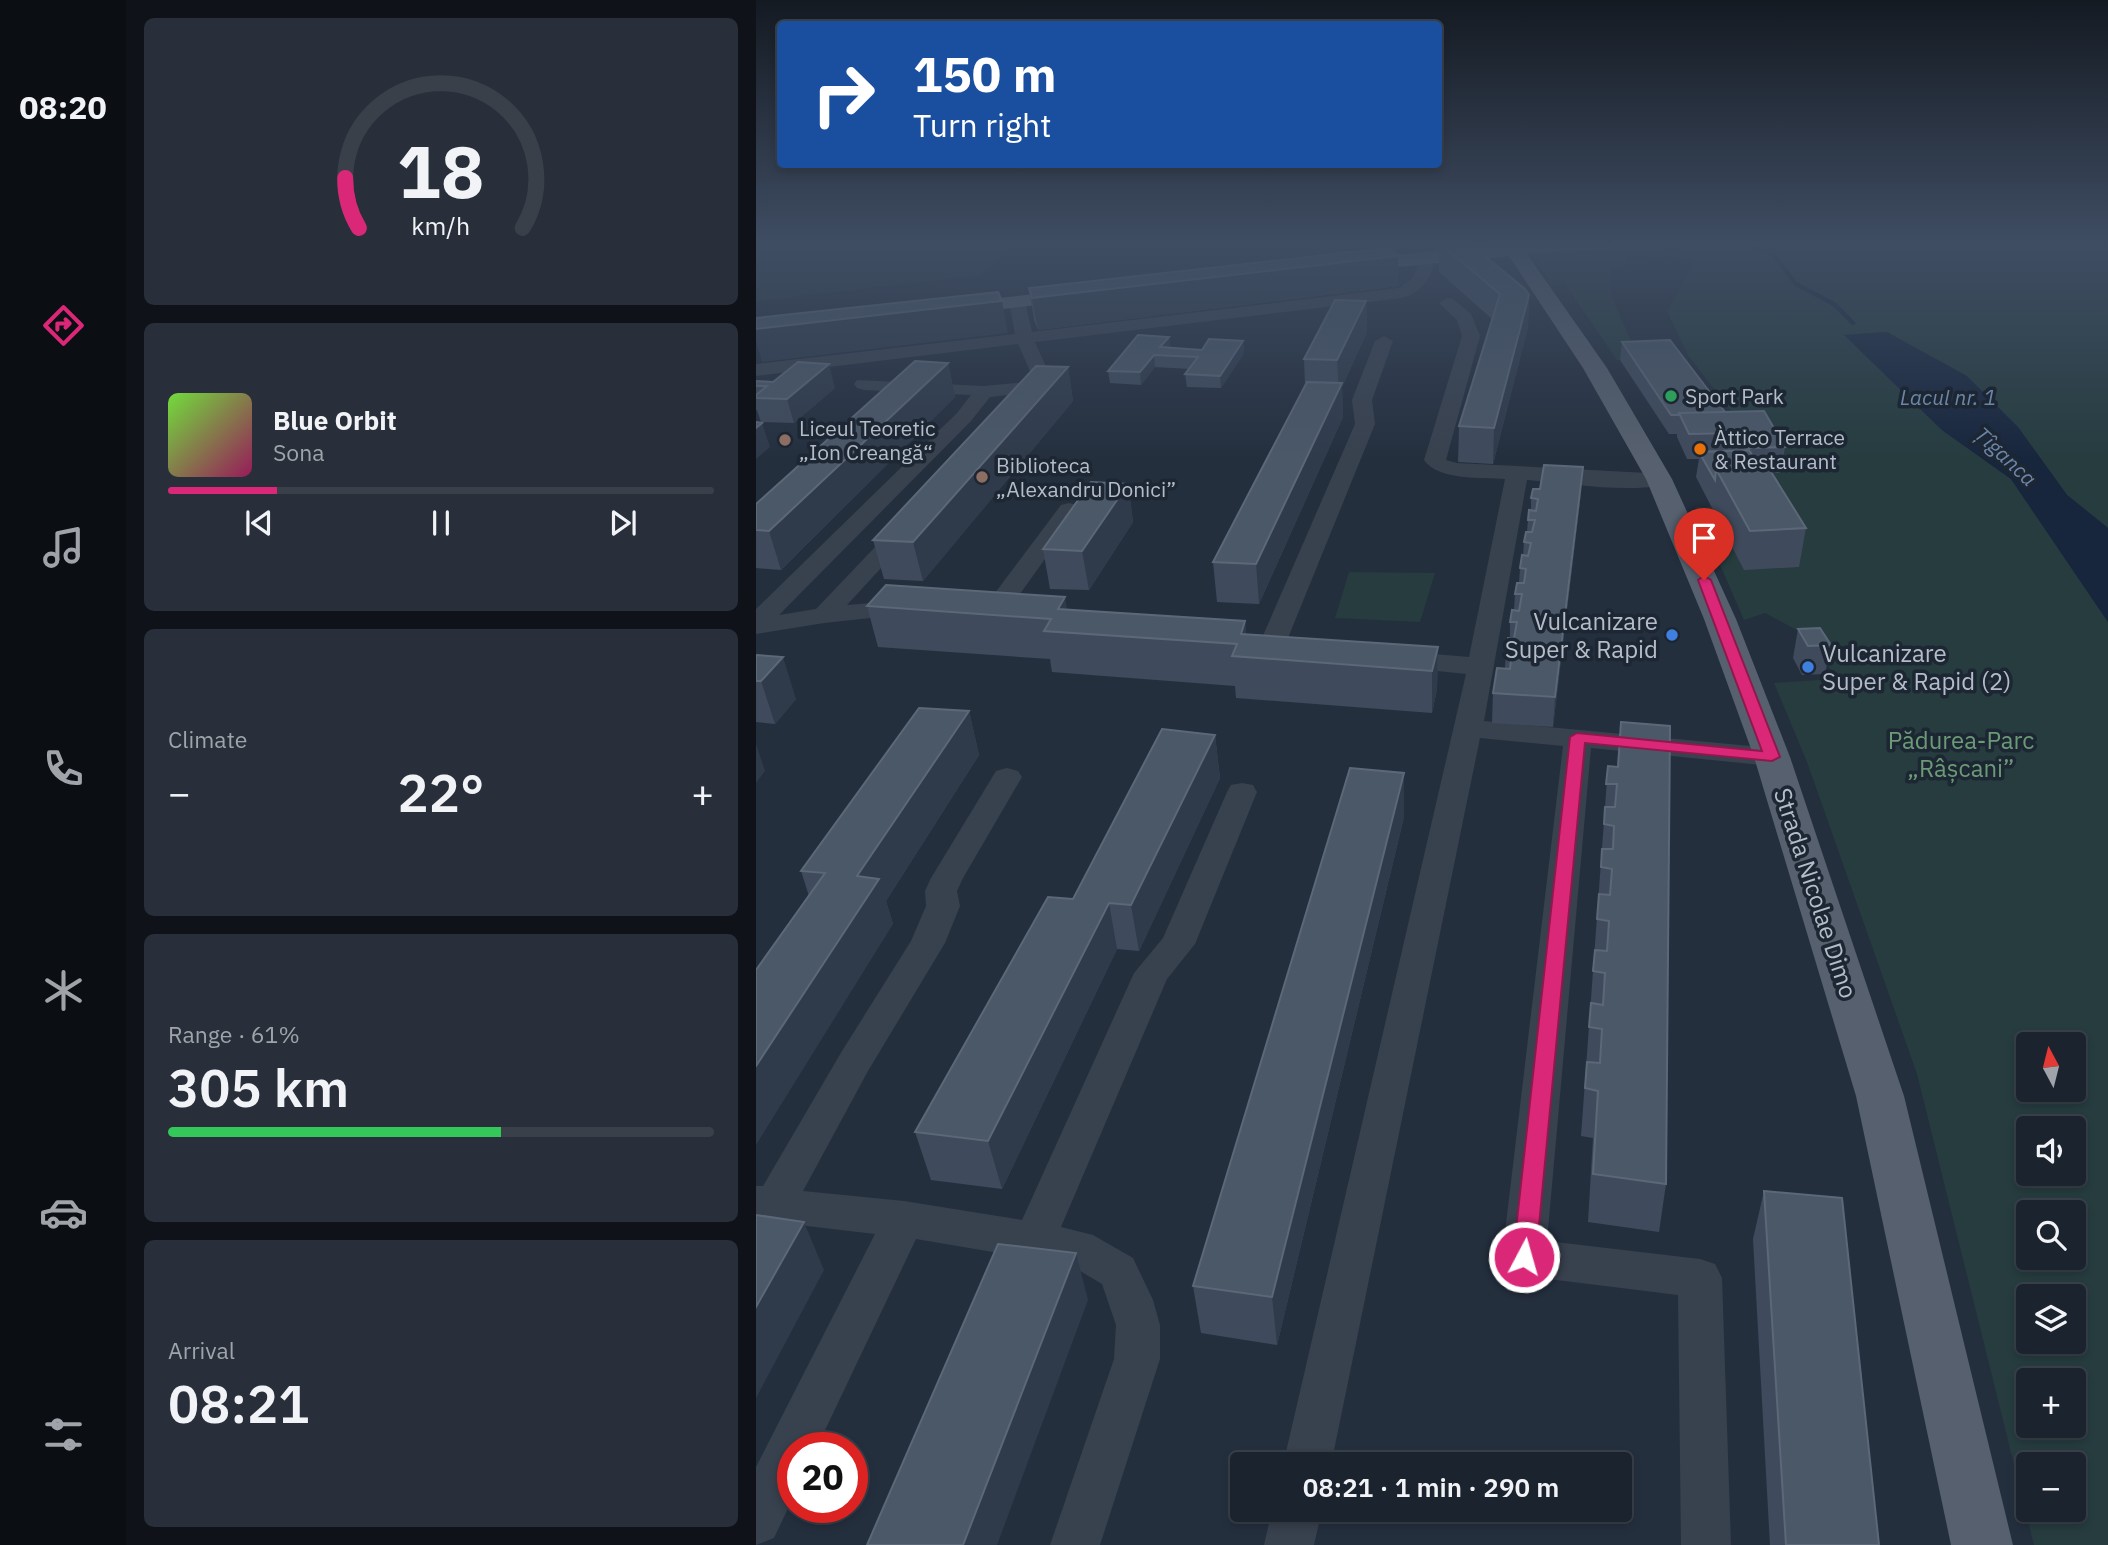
<!DOCTYPE html>
<meta charset="utf-8">
<style>
body{margin:0;font-family:"IBM Plex Sans",sans-serif;background:#282f3a;color:#f1f3f6;height:100vh;display:flex;flex-direction:column;font-size:26px;white-space:nowrap}
*{box-sizing:border-box;margin:0}
p{font-size:23px;color:#a0a4aa}
.icon{flex:none;width:38px;height:38px;fill:none;stroke:currentColor;stroke-width:2;stroke-linecap:round;stroke-linejoin:round}
.map{position:relative;flex:1;overflow:hidden}
.sheet{display:flex;flex-direction:column;gap:18px;padding:18px;background:#0f1319;width:630px}
.sheet>*{flex:none}
.hud{position:absolute;left:21px;top:21px;width:665px;height:147px;border-radius:7px;box-shadow:0 4px 10px #0003,0 0 0 2px #39404a;background:#1a4fa0;color:#fff;overflow:hidden}
.needle{width:46px;rotate:353deg}
.tools{position:absolute;left:1260px;top:1032px;display:grid;gap:14px}
.tools a{display:grid;place-items:center;width:70px;height:70px;border-radius:7px;background:#1b232e;box-shadow:0 4px 10px #0003,0 0 0 2px #39404a;font-size:35px}
.speed{position:absolute;left:21px;top:1432px;display:flex;gap:14px;font-size:35px;font-weight:700;text-align:center}
.speed>*{display:grid;place-content:center;width:91px;height:91px;border-radius:50%;background:#1b232e;box-shadow:0 4px 10px #0003,0 0 0 2px #39404a;line-height:1}
.speed .limit{border:10px solid #d22;background:#fff;color:#111}
.pin{position:absolute;display:grid;place-items:center;width:60px;height:60px;color:#fff;margin:-72px -30px;border-radius:50% 50% 50% 0;rotate:-45deg;box-shadow:0 0 7px #0007}
.pin .icon{rotate:45deg}
.me{position:absolute;width:77px;margin:-38px;rotate:6deg;stroke-linejoin:round;filter:drop-shadow(0 0 5px #0008)}
.turn{display:flex;align-items:center;gap:24px;height:147px;padding:0 21px;font-size:32px}
.turn .icon{width:91px;height:91px;stroke-width:2.5}
.turn b{display:block;font-size:49px;line-height:60px}
.big{font-size:52px;font-weight:600;line-height:1.1}
.sheet .tile{flex:1;display:flex;flex-direction:column;justify-content:center;gap:10px;min-width:0;padding:0 24px;border-radius:10px;background:#282f3a}
.sheet .dial{align-items:center;gap:0}
.dial svg{height:182px;overflow:visible;fill:none;stroke:#39404a;stroke-width:7;stroke-linecap:round;text-anchor:middle}
.dial text{fill:#f1f3f6;stroke:none}
.song{display:flex;align-items:center;gap:21px}
.cover{width:84px;height:84px;border-radius:10px;background:linear-gradient(135deg,hsl(100 70% 55%),hsl(330 70% 35%))}
.played{height:7px;border-radius:4px;background:linear-gradient(90deg,#db2777 20%,#39404a 20%)}
.keys{display:flex;justify-content:space-around;direction:ltr}
.heat{display:flex;justify-content:space-between;align-items:center;font-size:38px;direction:ltr}
.charge{height:10px;border-radius:5px;background:linear-gradient(90deg,#34c759 61%,#39404a 0)}
.trip{position:absolute;left:474px;top:1452px;width:402px;height:70px;border-radius:7px;background:#1b232e;box-shadow:0 4px 10px #0003,0 0 0 2px #39404a;font-weight:600;line-height:70px;text-align:center}
main{display:flex;flex:1;min-height:0}
.menu{display:flex;flex-direction:column;width:126px;justify-content:space-around;align-items:center;background:#0b0e12;color:#a0a4aa}
.menu .icon{width:49px;height:49px}
.menu .active{color:#db2777}
.menu b{font-size:32px;color:#f1f3f6}
.map>svg:first-child{display:block}
.green{fill:#263c3f;fill-rule:evenodd}
.water{fill:#17263c}
.lines{fill:none;stroke-linecap:round;stroke-linejoin:round}
.stream{stroke:#17263c;stroke-width:4.5}
.minor{fill:#38414e;fill-rule:evenodd}
.major{fill:#56606e;fill-rule:evenodd}
.wall{fill:#3f4b5c}
.shaded-wall{fill:#2f3b4b}
.building{fill:#4b5868;stroke:#5c6777;stroke-width:2}
.route{fill:#db2777;stroke:#8e194d;stroke-width:2}
.leisure-dot{fill:#2e9e5b;stroke:#1d2633;stroke-width:2.5}
.education-dot{fill:#8d6e63;stroke:#1d2633;stroke-width:2.5}
.food-dot{fill:#e8710a;stroke:#1d2633;stroke-width:2.5}
.shop-dot{fill:#3f7fe0;stroke:#1d2633;stroke-width:2.5}
.labels{text-anchor:middle;dominant-baseline:central;stroke-width:7;stroke-linejoin:round;paint-order:stroke}
.far-poi-label{font-size:21px;fill:#b4bcc9;stroke:#1d2633;text-anchor:start}
.far-water-label{font-size:21px;font-style:italic;fill:#6d86a8;stroke:#1d2633}
.poi-label{font-size:24px;fill:#b4bcc9;stroke:#1d2633;text-anchor:end}
.park-label{font-size:24px;fill:#6b9a76;stroke:#1d2633}
.street-label{font-size:24px;fill:#b4bcc9;stroke:#1d2633}
</style>
<main>
<nav class="menu">
<b>08:20</b>
<svg class="icon active" aria-label="directions" viewBox="0 0 24 24"><path d="M12 3l9 9-9 9-9-9zM9 14v-3h6M13 9l2 2-2 2"/></svg>
<svg class="icon" aria-label="music" viewBox="0 0 24 24"><path d="M9 18V5l10-2v13"/><circle cx="6" cy="18" r="3"/><circle cx="16" cy="16" r="3"/></svg>
<svg class="icon" aria-label="phone" viewBox="0 0 24 24"><path d="M5 4h4l2 5-3 2q2 4 5 5l2-3 5 2v4C11 20 4 13 5 4z"/></svg>
<svg class="icon" aria-label="climate" viewBox="0 0 24 24"><path d="M12 3v18M4 7l16 10M4 17L20 7"/></svg>
<svg class="icon" aria-label="car" viewBox="0 0 24 24"><path d="M5 17H2v-5l4-1 3-4h7l3 4 3 1v5h-3M9 17h6M6 11h13"/><circle cx="7" cy="17" r="2"/><circle cx="17" cy="17" r="2"/></svg>
<svg class="icon" aria-label="filters" viewBox="0 0 24 24"><path d="M4 7h16M4 17h16"/><circle cx="9" cy="7" r="2"/><circle cx="15" cy="17" r="2"/></svg>
</nav>
<section class="sheet">
<div class="tile dial"><svg viewBox="0 0 100 80">
<path d="M14 69A42 42 0 1 1 86 69"/>
<path d="M14 69A42 42 0 0 1 8 47" stroke="#db2777"/>
<text x="50" y="56" font-size="32" font-weight="700">18</text>
<text x="50" y="72" font-size="11">km/h</text>
</svg></div>
<div class="tile">
<div class="song"><i class="cover"></i><div><b>Blue Orbit</b><p>Sona</p></div></div>
<div class="played"></div>
<div class="keys"><svg class="icon" aria-label="previous" viewBox="0 0 24 24"><path d="M18 5L8 12l10 7zM5 5v14"/></svg><svg class="icon" aria-label="pause" viewBox="0 0 24 24"><path d="M8 5v14M16 5v14"/></svg><svg class="icon" aria-label="next" viewBox="0 0 24 24"><path d="M6 5l10 7-10 7zM19 5v14"/></svg></div>
</div>
<div class="tile"><p>Climate</p>
<div class="heat"><a>−</a><b class="big">22°</b><a>+</a></div>
</div>
<div class="tile"><p>Range · 61%</p><b class="big">305 km</b><div class="charge"></div></div>
<div class="tile"><p>Arrival</p><b class="big">08:21</b></div>
</section>
<div class="map">
<svg width="1352" height="1545" viewBox="0 0 1352 1545">
<rect width="100%" height="100%" fill="#242f3e"/>
<path class="green" d="M 15,243 L 262,243 L 225,275 L 0,301 L 0,253 Z
M 909,243 L 911,245 L 905,258 L 871,255 L 869,267 L 854,267 L 855,295 L 883,359 L 861,360 L 809,284 L 795,285 L 776,254 Z
M 928,243 L 1352,243 L 1352,528 L 1311,495 L 1262,427 L 1131,332 L 1089,335 L 1186,430 L 1255,479 L 1352,622 L 1352,1545 L 1278,1545 L 1161,1074 L 1051,762 L 1018,683 L 1078,679 L 1063,642 L 1009,613 L 988,620 L 939,507 L 1024,504 L 990,430 L 932,355 L 911,311 L 939,261 L 921,259 ZM 1272,1045 L 1318,1045 L 1318,1090 L 1272,1090 ZM 1272,1129 L 1318,1129 L 1318,1174 L 1272,1174 ZM 1272,1213 L 1318,1213 L 1318,1258 L 1272,1258 ZM 1272,1297 L 1318,1297 L 1318,1342 L 1272,1342 ZM 1272,1381 L 1318,1381 L 1318,1426 L 1272,1426 ZM 1272,1465 L 1318,1465 L 1318,1510 L 1272,1510 Z
M 593,572 L 679,573 L 664,622 L 579,618 Z"/>
<path class="water" d="M 1131,332 L 1211,376 L 1262,427 L 1311,495 L 1352,528 L 1352,622 L 1255,479 L 1186,430 L 1088,335 Z"/>
<g class="lines">
<path class="stream" d="M 986,243 L 1017,254 L 1040,284 L 1078,304 L 1097,323"/>
<path class="minor" d="M 666,252 L 672,254 L 678,266 C 672,282 663,294 646,298 L 279,342 L 292,371 L 286,391 L 234,397 L 215,421 L 23,615 L 60,609 L 140,525 L 156,525 L 160,530 L 91,605 L 152,600 L 161,603 L 165,608 L 161,613 L 68,623 L 0,634 L 0,609 L 201,413 L 215,395 L 108,390 L 101,388 L 98,384 L 101,380 L 228,386 L 271,382 L 274,371 L 262,344 L 0,376 L 0,364 L 259,334 L 253,302 L 261,297 L 269,302 L 276,332 L 643,288 L 656,279 L 662,266 L 658,257 Z
M 691,298 L 697,299 L 715,314 L 724,336 L 690,460 L 701,463 L 911,474 L 914,479 L 911,484 C 870,494 813,483 771,480 L 728,721 L 1016,748 L 1026,751 L 1031,757 L 1026,763 L 1016,766 L 835,748 L 791,1241 L 944,1259 L 959,1264 L 966,1278 L 975,1545 L 925,1545 L 922,1295 L 768,1276 L 753,1270 L 746,1257 L 807,746 L 724,738 L 575,1465 L 527,1465 L 710,674 L 643,667 L 634,665 L 630,659 L 634,653 L 643,651 L 713,657 L 749,479 C 725,477 683,481 668,460 L 706,336 L 701,320 L 683,303 Z
M 628,336 L 637,341 L 616,400 L 619,424 L 532,638 L 528,644 L 519,646 L 510,644 L 506,638 L 599,424 L 596,400 L 619,341 Z
M 313,503 L 321,505 L 324,510 L 246,619 L 237,622 L 214,617 L 210,612 L 214,607 L 230,605 L 305,505 Z
M 251,768 L 262,771 L 266,777 L 207,878 L 201,891 L 204,906 L 189,943 L 112,1071 L 47,1191 L 148,1201 L 266,1220 L 378,973 L 407,938 L 471,792 L 475,785 L 486,783 L 497,785 L 501,792 L 439,944 L 411,979 L 305,1227 L 337,1235 L 377,1258 L 397,1300 L 404,1325 L 404,1359 L 344,1545 L 294,1545 L 358,1359 L 360,1325 L 346,1284 L 314,1265 L 160,1239 L 61,1447 L 37,1447 L 37,1498 L 18,1538 L 0,1545 L 0,1467 L 119,1234 L 0,1220 L 0,1186 L 7,1186 L 86,1051 L 155,941 L 170,906 L 169,891 L 175,878 L 240,771 Z
M 516,1510 L 566,1510 L 558,1545 L 508,1545 Z"/>
<path class="major" d="M 758,243 L 862,243 L 853,249 L 771,254 L 851,368 L 916,479 L 980,619 L 1034,757 L 1148,1096 L 1257,1545 L 1195,1545 L 1100,1096 L 998,757 L 948,619 L 890,479 L 827,368 L 753,256 L 592,272 L 582,266 L 592,260 Z
M 326,289 L 333,291 L 336,295 L 333,299 L 196,315 L 189,313 L 185,309 L 189,305 L 196,303 Z"/>
</g>
<path class="wall" d="M 683,243 L 773,295 L 772,327 L 737,464 L 702,462 L 703,426 L 736,319 L 683,272 Z
M 642,286 L 282,330 L 278,320 L 273,288 Z
M 610,301 L 611,332 L 586,387 L 587,417 L 503,604 L 461,602 L 457,562 L 549,386 L 548,359 Z
M 413,337 L 414,348 L 446,350 L 487,341 L 488,353 L 465,388 L 431,387 L 429,374 L 434,369 L 399,367 L 385,385 L 354,383 L 352,371 Z
M 866,342 L 969,412 L 1029,447 L 1025,473 L 1016,473 L 1050,528 L 1043,567 L 988,570 L 940,477 L 943,459 L 931,459 L 921,437 L 921,434 L 913,434 L 864,360 Z
M 192,363 L 199,397 L 25,570 L 0,568 L 0,504 Z
M 312,367 L 317,401 L 167,581 L 128,579 L 117,540 Z
M 0,381 L 79,388 L 38,423 L 5,422 L 1,410 L 0,410 Z
M 372,484 L 377,522 L 333,590 L 294,589 L 287,549 Z
M 825,493 L 797,727 L 736,723 L 737,693 L 749,668 L 750,651 L 754,638 L 754,622 L 758,610 L 759,594 L 763,583 L 764,568 L 767,556 L 768,542 L 771,532 L 772,520 L 775,511 L 775,498 Z
M 111,606 L 311,609 L 489,621 L 490,634 L 682,647 L 681,689 L 676,713 L 480,698 L 479,686 L 296,672 L 294,659 L 122,647 Z
M 1042,629 L 1075,645 L 1069,674 L 1046,675 L 1037,658 Z
M 0,655 L 40,699 L 19,724 L 0,722 Z
M 213,711 L 223,755 L 130,901 L 137,924 L 53,896 L 45,871 Z
M 865,722 L 910,1184 L 903,1232 L 832,1222 L 837,1138 L 825,1136 L 852,766 L 861,767 Z
M 459,735 L 464,778 L 383,951 L 361,949 L 246,1189 L 175,1180 L 159,1132 L 317,899 Z
M 648,817 L 521,1345 L 445,1333 L 437,1286 Z
M 1008,1191 L 1123,1545 L 1014,1545 L 997,1239 Z"/>
<path class="shaded-wall" d="M 642,256 L 642,286 L 282,330 L 276,298 Z
M 773,295 L 772,327 L 737,464 L 738,428 Z
M 246,301 L 252,333 L 6,362 L 0,340 L 0,329 Z
M 610,301 L 611,332 L 586,387 L 587,417 L 503,604 L 500,564 L 583,390 L 581,360 Z
M 413,337 L 414,348 L 404,347 Z
M 487,341 L 488,353 L 465,388 L 464,376 Z
M 398,355 L 399,367 L 385,385 L 384,372 Z
M 192,363 L 199,397 L 25,570 L 13,531 Z
M 73,364 L 79,388 L 38,423 L 31,399 Z
M 312,367 L 317,401 L 167,581 L 157,542 Z
M 6,423 L 14,447 L 0,459 L 0,428 Z
M 827,467 L 825,493 L 797,727 L 799,697 Z
M 372,484 L 377,522 L 333,590 L 326,551 Z
M 309,597 L 315,633 L 302,609 Z
M 489,621 L 493,658 L 485,634 Z
M 682,647 L 681,689 L 676,713 L 676,671 Z
M 27,657 L 40,699 L 19,724 L 5,681 Z
M 213,711 L 223,755 L 130,901 L 137,924 L 0,1145 L 0,1066 L 101,876 Z
M 459,735 L 464,778 L 383,951 L 375,905 Z
M 0,744 L 9,771 L 0,783 Z
M 648,773 L 648,817 L 521,1345 L 516,1297 Z
M 353,903 L 361,949 L 246,1189 L 232,1141 Z
M 48,1222 L 68,1270 L 0,1398 L 0,1307 Z
M 320,1253 L 332,1300 L 241,1545 L 207,1545 Z"/>
<path class="building" d="M 683,243 L 713,243 L 769,289 L 773,295 L 738,428 L 703,426 L 744,294 Z
M 633,248 L 642,256 L 276,298 L 273,288 Z
M 242,292 L 246,301 L 0,329 L 0,318 Z
M 579,300 L 610,301 L 581,360 L 548,359 Z
M 382,335 L 413,337 L 404,347 L 446,350 L 453,339 L 487,341 L 464,376 L 429,374 L 442,357 L 398,355 L 384,372 L 352,371 Z
M 914,340 L 969,412 L 923,413 L 923,415 L 915,415 L 866,342 Z
M 159,361 L 192,363 L 13,531 L 0,530 L 0,504 Z
M 42,362 L 73,364 L 31,399 L 0,398 L 0,395 L 11,386 L 0,386 L 0,381 L 17,382 Z
M 280,366 L 312,367 L 157,542 L 117,540 Z
M 551,382 L 586,383 L 500,564 L 457,562 Z
M 1008,411 L 1029,447 L 989,448 L 981,433 L 933,434 L 923,413 Z
M 0,422 L 6,423 L 0,428 Z
M 993,450 L 1004,468 L 960,469 L 959,480 L 943,452 Z
M 788,465 L 827,467 L 799,697 L 737,693 L 741,668 L 754,669 L 756,651 L 750,651 L 752,638 L 758,638 L 761,622 L 754,622 L 756,610 L 763,611 L 766,594 L 759,594 L 761,583 L 768,583 L 770,569 L 764,568 L 766,555 L 772,556 L 775,543 L 768,542 L 770,532 L 776,532 L 779,520 L 772,520 L 773,510 L 780,511 L 782,499 L 775,498 L 777,489 L 784,489 Z
M 1012,467 L 1050,528 L 994,531 L 960,469 Z
M 335,482 L 372,484 L 326,551 L 287,549 Z
M 130,585 L 309,597 L 302,609 L 489,621 L 485,634 L 682,647 L 676,671 L 476,656 L 481,644 L 288,631 L 295,619 L 111,606 Z
M 1064,628 L 1075,645 L 1052,646 L 1042,629 Z
M 0,655 L 27,657 L 5,681 L 0,681 Z
M 163,708 L 213,711 L 101,876 L 123,879 L 0,1066 L 0,970 L 69,873 L 45,871 Z
M 865,722 L 914,726 L 910,1184 L 837,1174 L 842,1091 L 829,1088 L 831,1062 L 844,1063 L 846,1029 L 833,1027 L 835,1003 L 847,1005 L 849,973 L 837,971 L 839,950 L 851,951 L 853,921 L 841,919 L 843,894 L 854,895 L 856,869 L 845,867 L 846,849 L 857,849 L 858,826 L 848,824 L 849,807 L 859,807 L 861,784 L 850,784 L 852,766 L 862,767 Z
M 406,729 L 459,735 L 375,905 L 353,903 L 232,1141 L 159,1132 L 292,897 L 317,899 Z
M 594,768 L 648,773 L 516,1297 L 437,1286 Z
M 1008,1191 L 1086,1198 L 1123,1545 L 1030,1545 Z
M 0,1215 L 48,1222 L 0,1307 Z
M 242,1244 L 320,1253 L 207,1545 L 111,1545 Z"/>
<linearGradient id="sky" x2="0" y2="1"><stop stop-color="#141a22"/><stop offset="0.53" stop-color="#3f4d63"/><stop offset="1" stop-color="#3f4d63" stop-opacity="0"/></linearGradient>
<rect width="1352" height="459" fill="url(#sky)"/>
<path class="route" d="M 948,576 L 955,580 L 1024,757 L 1016,761 L 829,743 L 780,1257 L 777,1264 L 768,1267 L 760,1264 L 757,1257 L 814,737 L 821,733 L 1006,751 L 942,580 Z"/>
<circle class="leisure-dot" cx="915" cy="396" r="7"/>
<g class="education-dot">
<circle cx="29" cy="440" r="7"/>
<circle cx="226" cy="477" r="7"/>
</g>
<circle class="food-dot" cx="944" cy="449" r="7"/>
<g class="shop-dot">
<circle cx="916" cy="635" r="7"/>
<circle cx="1052" cy="667" r="7"/>
</g>
<g class="labels">
<g class="far-poi-label">
<text x="929" y="396">Sport Park</text>
<text x="43" y="428">Liceul Teoretic<tspan x="43" dy="24">„Ion Creangă“</tspan></text>
<text x="958" y="437">Àttico Terrace<tspan x="958" dy="24">&amp; Restaurant</tspan></text>
<text x="240" y="465">Biblioteca<tspan x="240" dy="24">„Alexandru Donici”</tspan></text>
</g>
<g class="far-water-label">
<text x="1192" y="397">Lacul nr. 1</text>
<text transform="translate(1250 456) rotate(43)">Țîganca</text>
</g>
<g class="poi-label">
<text x="902" y="621">Vulcanizare<tspan x="902" dy="28">Super &amp; Rapid</tspan></text>
<text x="1066" y="653" text-anchor="start">Vulcanizare<tspan x="1066" dy="28">Super &amp; Rapid (2)</tspan></text>
</g>
<g class="park-label">
<text x="1205" y="740">Pădurea-Parc<tspan x="1205" dy="28">„Râșcani”</tspan></text>
</g>
<g class="street-label">
<text transform="translate(1060 893) rotate(72)">Strada Nicolae Dimo</text>
</g>
</g>
</svg>
<div class="tools">
<a><svg class="needle" viewBox="-14 -14 28 28"><path d="M0-13l5 13h-10z" fill="#e53935"/><path d="M0 13l5-13h-10z" fill="#a0a4aa"/></svg></a>
<a><svg class="icon" aria-label="sound" viewBox="0 0 24 24"><path d="M4 9h4l5-4v14l-5-4H4zM17 9q2 3 0 6"/></svg></a>
<a><svg class="icon" aria-label="search" viewBox="0 0 24 24"><circle cx="10" cy="10" r="6"/><path d="M15 15l6 6"/></svg></a>
<a><svg class="icon" aria-label="layers" viewBox="0 0 24 24"><path d="M12 4l9 5-9 5-9-5zM3 14l9 5 9-5"/></svg></a>
<a>+</a>
<a>−</a>
</div>
<div class="speed"><div class="limit">20</div></div>
<div class="pin" style="left:948px;top:580px;background:#d93025"><svg class="icon" aria-label="arrive" viewBox="0 0 24 24"><path d="M6 21V4h12l-3 4 3 4H6"/></svg></div>
<svg class="me" style="left:768px;top:1257px" viewBox="-20 -20 40 40"><circle r="17" fill="#db2777" stroke="#fff" stroke-width="3"/><path d="M0-11L8 9 0 5-8 9z" fill="#fff"/></svg>
<div class="trip">08:21 · 1 min · 290 m</div>
<div class="hud">
<div class="turn"><svg class="icon" aria-label="right" viewBox="0 0 24 24"><path d="M7 20v-9h11M14 6l5 5-5 5"/></svg><div><b>150 m</b>Turn right</div></div>
</div>
</div>
</main>
